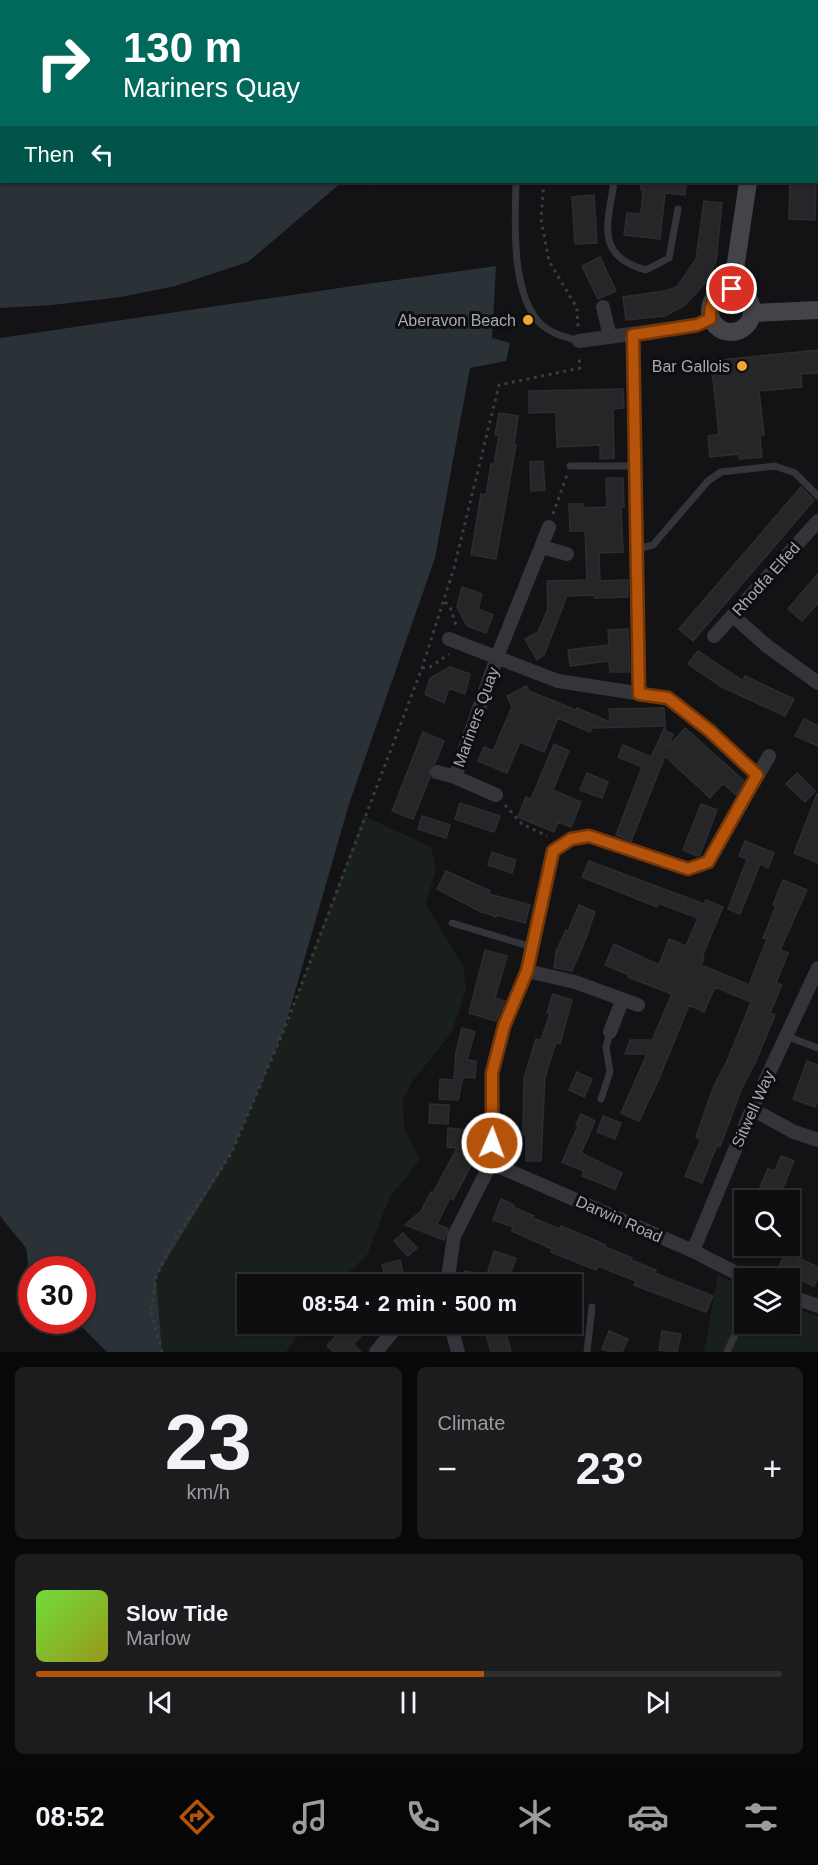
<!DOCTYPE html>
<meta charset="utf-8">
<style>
body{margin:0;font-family:Arial,sans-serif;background:#1c1c1e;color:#f1f3f6;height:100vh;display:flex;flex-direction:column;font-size:22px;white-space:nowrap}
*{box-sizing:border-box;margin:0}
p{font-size:20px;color:#9b9c9f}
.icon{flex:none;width:33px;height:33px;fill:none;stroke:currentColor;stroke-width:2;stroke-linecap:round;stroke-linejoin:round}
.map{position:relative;height:1352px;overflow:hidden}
.sheet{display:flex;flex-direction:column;gap:15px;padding:15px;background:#080809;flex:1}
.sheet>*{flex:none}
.guide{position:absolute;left:0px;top:0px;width:819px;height:183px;box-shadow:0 2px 4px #0004,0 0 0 2px #2e2e30;background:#00695c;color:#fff;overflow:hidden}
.fabs{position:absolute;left:734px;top:1190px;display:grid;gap:12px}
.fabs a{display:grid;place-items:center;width:66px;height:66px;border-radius:0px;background:#0e0e10;box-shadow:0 2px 4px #0004,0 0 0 2px #2e2e30;font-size:30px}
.speed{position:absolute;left:18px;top:1256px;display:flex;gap:12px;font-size:30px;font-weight:700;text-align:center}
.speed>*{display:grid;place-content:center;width:78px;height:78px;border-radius:50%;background:#0e0e10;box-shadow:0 2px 4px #0004,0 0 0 2px #2e2e30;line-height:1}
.speed .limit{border:9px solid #d22;background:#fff;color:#111}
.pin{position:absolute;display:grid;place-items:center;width:51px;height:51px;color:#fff;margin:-26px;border:3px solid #fff;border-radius:50%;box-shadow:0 2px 6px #0007}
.me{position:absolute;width:66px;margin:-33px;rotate:2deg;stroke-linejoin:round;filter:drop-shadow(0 0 4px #0008)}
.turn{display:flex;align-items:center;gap:21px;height:126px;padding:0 24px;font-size:27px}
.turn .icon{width:78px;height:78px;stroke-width:2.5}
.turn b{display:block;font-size:42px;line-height:51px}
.then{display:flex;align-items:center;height:57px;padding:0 24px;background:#0003;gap:12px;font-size:22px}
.big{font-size:45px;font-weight:700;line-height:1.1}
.sheet .card{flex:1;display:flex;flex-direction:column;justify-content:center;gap:9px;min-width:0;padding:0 21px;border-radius:9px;background:#1c1c1e}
.sheet .dial{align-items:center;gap:0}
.dial b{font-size:78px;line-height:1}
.song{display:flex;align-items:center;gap:18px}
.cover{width:72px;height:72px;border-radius:9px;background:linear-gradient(135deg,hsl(100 70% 55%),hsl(60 70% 35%))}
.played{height:6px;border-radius:3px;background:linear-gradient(90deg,#b45309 60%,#2e2e30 60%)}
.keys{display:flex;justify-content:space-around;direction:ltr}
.heat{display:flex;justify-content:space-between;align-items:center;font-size:33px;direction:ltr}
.sheet .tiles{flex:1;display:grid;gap:15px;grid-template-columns:1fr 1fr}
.card:last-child{grid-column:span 2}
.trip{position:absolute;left:237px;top:1274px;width:345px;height:60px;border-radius:0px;background:#0e0e10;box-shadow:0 2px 4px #0004,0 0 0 2px #2e2e30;font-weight:700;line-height:60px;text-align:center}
.menu{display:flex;height:96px;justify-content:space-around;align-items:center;background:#060606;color:#9b9c9f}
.menu .icon{width:42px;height:42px}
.menu .selected{color:#b45309}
.menu b{font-size:27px;color:#f1f3f6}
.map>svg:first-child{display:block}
.green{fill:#191f1a}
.water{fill:#2a3238}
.pier{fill:#131315}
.building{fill:#262629;stroke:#2d2d31;stroke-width:1.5}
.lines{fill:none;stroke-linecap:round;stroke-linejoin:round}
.path{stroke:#3a3c40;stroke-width:3;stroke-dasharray:3 4.5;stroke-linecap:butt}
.lane{stroke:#34353a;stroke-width:7}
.street{stroke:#34353a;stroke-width:14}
.secondary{stroke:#424449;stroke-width:18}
.route-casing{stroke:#753606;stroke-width:15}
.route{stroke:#b45309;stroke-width:10}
.poi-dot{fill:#eea832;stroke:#0e0e10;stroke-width:2}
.labels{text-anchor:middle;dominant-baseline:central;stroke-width:6;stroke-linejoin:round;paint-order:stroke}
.poi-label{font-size:16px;fill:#a5aab5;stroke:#0e0e10;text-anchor:end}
.street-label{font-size:16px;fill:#a5aab5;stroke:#0e0e10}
</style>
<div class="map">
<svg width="818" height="1352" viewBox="0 0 818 1352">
<rect width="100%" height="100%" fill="#131315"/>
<path class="green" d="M 364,816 L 431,847 L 436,869 L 426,904 L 463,966 L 466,989 L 452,1032 L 412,1082 L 403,1100 L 404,1127 L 420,1160 L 390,1197 L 367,1255 L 337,1284 L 248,1284 L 248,1323 L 307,1323 L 286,1352 L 162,1352 L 156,1277 L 171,1245 L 231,1154 L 284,1030 Z
M 718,1275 L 744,1287 L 744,1323 L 789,1323 L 789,1306 L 818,1316 L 818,1352 L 704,1352 Z"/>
<path class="water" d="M 0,0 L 461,0 L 2,2 L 2,182 L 375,182 L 354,235 L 360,285 L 496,266 L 492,338 L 510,343 L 506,361 L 470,368 L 435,558 L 349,804 L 284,1030 L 231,1154 L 156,1277 L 162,1352 L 107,1352 L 75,1320 L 82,1320 L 82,1269 L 32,1269 L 31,1277 L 0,1246 Z"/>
<path class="pier" d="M 342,182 L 375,182 L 354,235 L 360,285 L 0,338 L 0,308 L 52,305 L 121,297 L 175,286 L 248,262 Z
M 0,1216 L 26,1248 L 28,1263 L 25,1275 L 0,1250 Z
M 0,1292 L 5,1297 L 3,1301 L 38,1352 L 0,1352 Z"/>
<path class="building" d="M 641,182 L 686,182 L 685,195 L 665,193 L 660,239 L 624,235 L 627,213 L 641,214 L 643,191 L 641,190 Z
M 790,182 L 816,182 L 815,220 L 789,219 Z
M 594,195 L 597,243 L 575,244 L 572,197 Z
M 704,201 L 722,203 L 716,261 L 704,284 L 685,305 L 665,316 L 626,320 L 623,297 L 665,291 L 677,287 L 696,259 Z
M 600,257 L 616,291 L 598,299 L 582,266 Z
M 818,350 L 818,373 L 801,374 L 802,387 L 759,391 L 764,435 L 760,436 L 762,457 L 739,459 L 739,454 L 710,457 L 708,436 L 719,434 L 711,361 Z
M 623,389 L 624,408 L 613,409 L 614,458 L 600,459 L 600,445 L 557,447 L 556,412 L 529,413 L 529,391 Z
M 499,413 L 518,416 L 514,445 L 516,445 L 496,559 L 471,555 L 481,494 L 486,495 L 491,464 L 494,464 L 499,435 L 495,435 Z
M 543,461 L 545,490 L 531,491 L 530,462 Z
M 606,478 L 623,478 L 624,507 L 621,507 L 623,552 L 599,553 L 600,581 L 628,580 L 628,597 L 595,598 L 595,595 L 567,596 L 544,655 L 537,660 L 525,639 L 538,632 L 548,609 L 547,581 L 587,580 L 585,531 L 570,531 L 569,504 L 583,504 L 583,508 L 607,507 Z
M 801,487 L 814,500 L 693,641 L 679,629 Z
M 818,574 L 818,603 L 802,621 L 788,609 Z
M 462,587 L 482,594 L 478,609 L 493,615 L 486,633 L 467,626 L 457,607 Z
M 628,629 L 630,672 L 610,672 L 609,661 L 570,666 L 568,650 L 609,645 L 608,630 Z
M 698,651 L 743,681 L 745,676 L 794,699 L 785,716 L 722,687 L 688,664 Z
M 450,667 L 470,674 L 465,694 L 449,688 L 444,703 L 425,694 L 430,678 Z
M 526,686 L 529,691 L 576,710 L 577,708 L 610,722 L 609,709 L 664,708 L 665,726 L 592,728 L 590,732 L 558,718 L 544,752 L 520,742 L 507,773 L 478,761 L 484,747 L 493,751 L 512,707 L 507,696 Z
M 804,719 L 818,726 L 818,746 L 795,736 Z
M 665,727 L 665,731 L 673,734 L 668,747 L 685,728 L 744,781 L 736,795 L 723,783 L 710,798 L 665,756 L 631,841 L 616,835 L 642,767 L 618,757 L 623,745 L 651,757 Z
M 423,732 L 444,741 L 435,763 L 429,769 L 430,777 L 413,819 L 392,811 Z
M 554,744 L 569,751 L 553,790 L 581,802 L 571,827 L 558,822 L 554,832 L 518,817 L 526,797 L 531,799 Z
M 587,773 L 608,782 L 602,798 L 580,790 Z
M 797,773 L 815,791 L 805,802 L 786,784 Z
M 817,794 L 818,794 L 818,863 L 794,853 Z
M 460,803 L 500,816 L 494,832 L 455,819 Z
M 701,804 L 717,810 L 700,855 L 697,856 L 683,850 Z
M 422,816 L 450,825 L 446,838 L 418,829 Z
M 745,841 L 774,853 L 768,868 L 760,864 L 740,914 L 728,909 L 747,859 L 739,856 Z
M 492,852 L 516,860 L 512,873 L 488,865 Z
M 589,861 L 704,904 L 706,900 L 723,907 L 702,957 L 704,958 L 701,965 L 749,985 L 767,939 L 763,938 L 776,906 L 773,905 L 783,880 L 807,890 L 780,950 L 788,953 L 776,983 L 782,985 L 770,1013 L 775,1015 L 755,1063 L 741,1090 L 720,1147 L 717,1145 L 702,1183 L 685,1176 L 701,1139 L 696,1137 L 713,1088 L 727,1061 L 751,1002 L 715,987 L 704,1012 L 689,1005 L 658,1081 L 639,1121 L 621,1113 L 647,1054 L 625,1054 L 630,1040 L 652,1040 L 672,994 L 628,977 L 629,975 L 605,965 L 614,944 L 659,965 L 669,939 L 686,946 L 698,918 L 658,903 L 657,907 L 582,877 Z
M 446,871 L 490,891 L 489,894 L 530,905 L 525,923 L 497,915 L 496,917 L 481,911 L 481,912 L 437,889 Z
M 579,905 L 595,912 L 586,938 L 572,971 L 554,968 L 556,952 L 566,930 L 568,931 Z
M 485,950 L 507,956 L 495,998 L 505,1001 L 496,1021 L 469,1013 Z
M 553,994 L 572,1000 L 560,1044 L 556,1042 L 545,1077 L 541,1161 L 526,1161 L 526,1135 L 523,1135 L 524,1078 L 536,1039 L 541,1040 L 550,1014 L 547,1013 Z
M 462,1028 L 475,1032 L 467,1060 L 476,1061 L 475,1078 L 463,1077 L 458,1100 L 439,1099 L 440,1079 L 454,1080 L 456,1052 Z
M 807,1061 L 818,1065 L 818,1099 L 815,1107 L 793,1099 Z
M 577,1072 L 592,1079 L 584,1097 L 569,1090 Z
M 430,1104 L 449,1105 L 448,1124 L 429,1123 Z
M 581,1114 L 595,1121 L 581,1153 L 622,1173 L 615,1189 L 582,1176 L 584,1171 L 562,1162 L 578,1126 L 576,1125 Z
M 603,1116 L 621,1123 L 615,1139 L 597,1132 Z
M 448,1128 L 466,1130 L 465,1143 L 480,1148 L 453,1200 L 450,1198 L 437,1224 L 448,1229 L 444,1240 L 405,1225 L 421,1211 L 431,1192 L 433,1193 L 457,1148 L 447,1147 Z
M 781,1156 L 794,1161 L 778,1200 L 766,1200 L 756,1196 L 768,1169 L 775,1171 Z
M 501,1199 L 514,1205 L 513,1207 L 534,1216 L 533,1218 L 560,1229 L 561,1226 L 606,1245 L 605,1247 L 632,1258 L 631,1260 L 656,1270 L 655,1273 L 713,1296 L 706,1312 L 634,1285 L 636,1281 L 598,1266 L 596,1270 L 551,1252 L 552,1249 L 512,1231 L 513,1227 L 493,1220 Z
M 403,1233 L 417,1248 L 408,1256 L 394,1241 Z
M 494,1251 L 516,1258 L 507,1284 L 462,1284 L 465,1271 L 487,1275 Z
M 784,1255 L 790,1257 L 791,1255 L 818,1267 L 818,1277 L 814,1286 L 783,1272 L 784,1269 L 779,1267 Z
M 400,1260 L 406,1284 L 387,1284 L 382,1265 Z
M 348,1323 L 374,1323 L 353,1344 L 361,1352 L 334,1352 L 327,1346 Z
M 483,1323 L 503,1323 L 511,1352 L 491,1352 Z
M 609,1331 L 628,1339 L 622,1352 L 610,1352 L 602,1349 Z
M 662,1331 L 681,1334 L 677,1352 L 659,1350 Z"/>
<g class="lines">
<path class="path" d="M 593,2 L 595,0
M 544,182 L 541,219 L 549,261 L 577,308 L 578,327
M 553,514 L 567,475
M 445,602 L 450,607 L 457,628
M 422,668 L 430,667 L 449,654
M 505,805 L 522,824 L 547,836
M 162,1352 L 151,1312 L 156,1277 L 171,1245 L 231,1154 L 284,1030 L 422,668 L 454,568 L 499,385 L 580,368 L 579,355"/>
<path class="lane" d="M 516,182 C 515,221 511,290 538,321 C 548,333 565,337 579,341
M 614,182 C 608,223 594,256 646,270 L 669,258 L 678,209
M 570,466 L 636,466
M 638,549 L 653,545 L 708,481 L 721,472 L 775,466 L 795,473 L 818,496
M 452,923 L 532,947
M 786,1036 L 818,1048
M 601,1099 L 610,1072 L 606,1047 L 610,1032
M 587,1352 L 592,1307
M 727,1352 L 744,1315"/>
<path class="street" d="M 603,307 L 610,337
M 633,335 L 639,694
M 579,341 L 697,325 L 710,319
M 542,547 L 567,554
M 733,616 L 767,646 L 818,683
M 714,636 L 818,521
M 449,639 L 558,681 L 668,698 L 710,731 L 757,775
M 437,772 L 455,777 L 496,795
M 455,777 L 497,657 L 549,527
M 527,971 L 575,982 L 638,1005
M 610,1032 L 622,1001
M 752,1109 L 794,1132 L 818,1140
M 491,1163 L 693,1251 L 746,1278
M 693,1251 L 752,1109 L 818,968
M 447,1284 L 454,1236 L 491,1163 L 493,1123 L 492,1073 L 504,1026 L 527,971 L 553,851 L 571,839 L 589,836 L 688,869 L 708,862 L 769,756
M 789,1296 L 818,1306
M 450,1323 L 458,1352
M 376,1352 L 393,1331 L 404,1323"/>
<path class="secondary" d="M 774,2 L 774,0
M 732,289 L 748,182
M710 311a21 21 0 1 1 42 0a21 21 0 1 1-42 0Z
M 753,313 L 818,310"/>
</g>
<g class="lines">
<defs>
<path id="route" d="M 492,1143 L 492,1073 L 504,1026 L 527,971 L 553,851 L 571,839 L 589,836 L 688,869 L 708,862 L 757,775 L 710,731 L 668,698 L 639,694 L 633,335 L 697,325 L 710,319 C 710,303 715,291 732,289"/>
</defs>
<use href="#route" class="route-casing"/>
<use href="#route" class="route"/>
</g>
<g class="poi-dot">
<circle cx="528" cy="320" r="6"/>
<circle cx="742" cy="366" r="6"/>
</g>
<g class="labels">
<g class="poi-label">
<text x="516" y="320">Aberavon Beach</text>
<text x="730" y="366">Bar Gallois</text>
</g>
<g class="street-label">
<text transform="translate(766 579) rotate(-48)">Rhodfa Elfed</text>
<text transform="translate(476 717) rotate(-70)">Mariners Quay</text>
<text transform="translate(753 1109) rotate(-66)">Sitwell Way</text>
<text transform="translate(619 1219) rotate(24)">Darwin Road</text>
</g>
</g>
</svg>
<div class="fabs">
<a><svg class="icon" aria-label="search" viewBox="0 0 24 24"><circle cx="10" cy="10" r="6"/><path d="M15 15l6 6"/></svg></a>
<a><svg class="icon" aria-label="layers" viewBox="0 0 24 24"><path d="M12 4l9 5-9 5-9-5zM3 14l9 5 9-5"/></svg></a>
</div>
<div class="speed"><div class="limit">30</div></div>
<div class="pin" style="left:732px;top:289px;background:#d93025"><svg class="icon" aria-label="arrive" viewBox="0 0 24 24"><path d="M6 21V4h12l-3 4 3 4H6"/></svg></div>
<svg class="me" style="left:492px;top:1143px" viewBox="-20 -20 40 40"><circle r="17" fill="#b45309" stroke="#fff" stroke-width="3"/><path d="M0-11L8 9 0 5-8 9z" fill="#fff"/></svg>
<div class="trip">08:54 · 2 min · 500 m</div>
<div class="guide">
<div class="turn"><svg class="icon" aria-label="right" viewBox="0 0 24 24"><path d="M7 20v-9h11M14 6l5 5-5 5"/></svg><div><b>130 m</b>Mariners Quay</div></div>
<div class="then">Then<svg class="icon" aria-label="left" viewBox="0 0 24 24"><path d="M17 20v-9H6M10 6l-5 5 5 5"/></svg></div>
</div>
</div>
<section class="sheet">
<div class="tiles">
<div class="card dial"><b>23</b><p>km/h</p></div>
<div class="card"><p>Climate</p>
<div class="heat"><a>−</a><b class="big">23°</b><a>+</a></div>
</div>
<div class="card">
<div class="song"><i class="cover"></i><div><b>Slow Tide</b><p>Marlow</p></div></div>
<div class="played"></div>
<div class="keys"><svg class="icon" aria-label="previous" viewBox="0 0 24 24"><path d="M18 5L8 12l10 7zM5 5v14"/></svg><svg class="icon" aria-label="pause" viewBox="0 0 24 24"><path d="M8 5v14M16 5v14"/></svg><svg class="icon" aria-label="next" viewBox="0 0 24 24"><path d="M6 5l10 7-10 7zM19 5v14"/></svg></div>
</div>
</div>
</section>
<nav class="menu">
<b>08:52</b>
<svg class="icon selected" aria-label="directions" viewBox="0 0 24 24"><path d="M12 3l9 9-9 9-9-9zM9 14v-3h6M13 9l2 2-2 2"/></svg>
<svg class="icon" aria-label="music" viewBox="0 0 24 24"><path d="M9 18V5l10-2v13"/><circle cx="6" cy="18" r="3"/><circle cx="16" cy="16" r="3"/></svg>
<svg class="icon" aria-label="phone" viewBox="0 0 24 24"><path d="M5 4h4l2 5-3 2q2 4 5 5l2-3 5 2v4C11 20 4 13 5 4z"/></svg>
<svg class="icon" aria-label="climate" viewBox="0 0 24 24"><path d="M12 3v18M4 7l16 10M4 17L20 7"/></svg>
<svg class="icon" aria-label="car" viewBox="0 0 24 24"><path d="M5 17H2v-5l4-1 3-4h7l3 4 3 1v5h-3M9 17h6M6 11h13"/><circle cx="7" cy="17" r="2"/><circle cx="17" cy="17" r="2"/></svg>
<svg class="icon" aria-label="filters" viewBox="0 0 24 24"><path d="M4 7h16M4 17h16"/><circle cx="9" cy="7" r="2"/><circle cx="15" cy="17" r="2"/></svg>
</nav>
